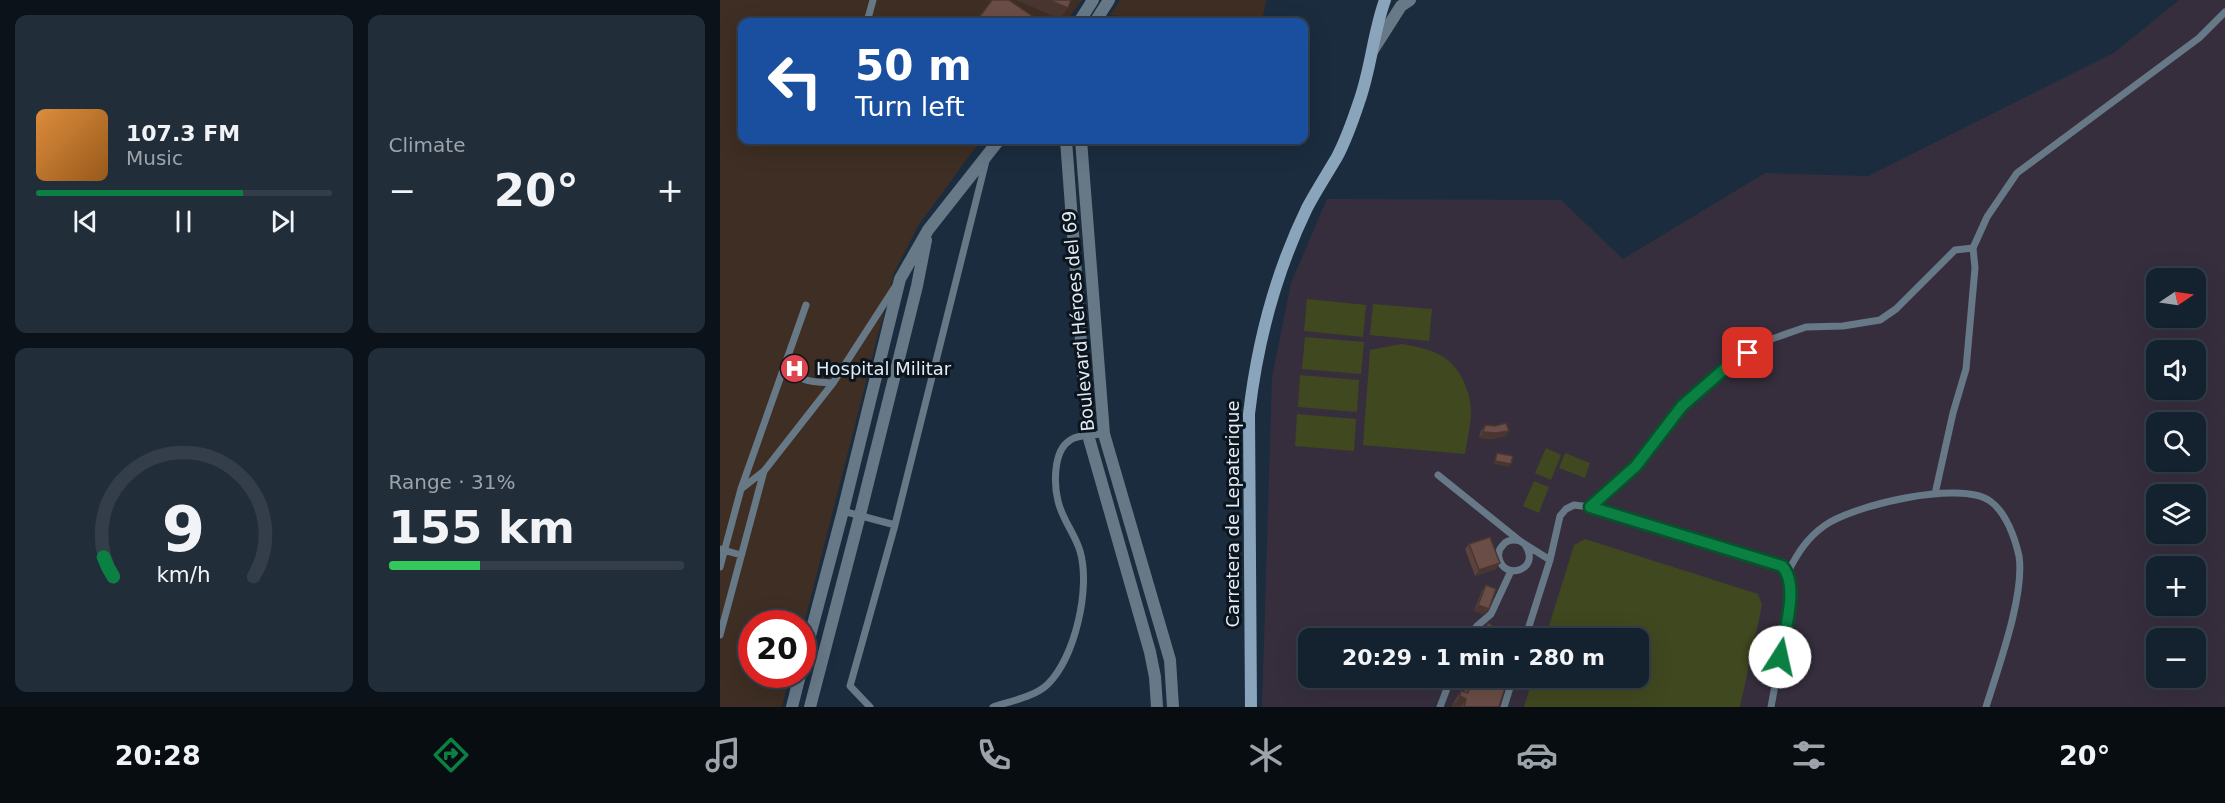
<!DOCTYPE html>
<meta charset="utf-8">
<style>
body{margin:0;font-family:"DejaVu Sans",sans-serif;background:#212e3a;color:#f1f3f6;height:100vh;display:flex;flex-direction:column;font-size:22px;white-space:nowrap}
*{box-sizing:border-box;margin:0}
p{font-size:20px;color:#9da3aa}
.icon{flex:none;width:33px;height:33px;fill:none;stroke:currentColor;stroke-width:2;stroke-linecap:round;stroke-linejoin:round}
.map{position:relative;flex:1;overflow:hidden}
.panel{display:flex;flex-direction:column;gap:15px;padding:15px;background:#0b1219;width:720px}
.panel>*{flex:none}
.banner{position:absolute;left:18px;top:18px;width:570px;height:126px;border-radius:12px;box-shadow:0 6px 24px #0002,0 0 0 2px #333e4a;background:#1a4fa0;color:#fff;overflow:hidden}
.needle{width:39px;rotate:77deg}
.tools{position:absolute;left:1426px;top:268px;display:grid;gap:12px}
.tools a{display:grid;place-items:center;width:60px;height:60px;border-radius:12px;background:#14212e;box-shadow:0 6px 24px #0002,0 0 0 2px #333e4a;font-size:30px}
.speed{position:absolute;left:18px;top:610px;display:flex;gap:12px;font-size:30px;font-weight:700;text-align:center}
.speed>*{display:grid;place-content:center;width:78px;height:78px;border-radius:50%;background:#14212e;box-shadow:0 6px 24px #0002,0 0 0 2px #333e4a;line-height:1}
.speed .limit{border:9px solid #d22;background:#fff;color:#111}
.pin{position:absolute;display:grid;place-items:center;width:51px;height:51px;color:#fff;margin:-26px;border-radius:12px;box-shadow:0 3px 9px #0006}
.me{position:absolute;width:66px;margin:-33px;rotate:10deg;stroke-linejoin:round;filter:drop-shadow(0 0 4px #0008)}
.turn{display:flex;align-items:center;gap:21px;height:126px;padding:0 18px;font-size:27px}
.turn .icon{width:78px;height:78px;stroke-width:2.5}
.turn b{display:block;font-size:42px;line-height:51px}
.big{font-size:45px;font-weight:700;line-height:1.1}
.panel .card{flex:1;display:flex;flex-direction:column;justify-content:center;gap:9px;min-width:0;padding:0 21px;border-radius:12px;background:#212e3a}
.panel .dial{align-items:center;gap:0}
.dial svg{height:156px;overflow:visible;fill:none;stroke:#333e4a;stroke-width:7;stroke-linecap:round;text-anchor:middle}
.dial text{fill:#f1f3f6;stroke:none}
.song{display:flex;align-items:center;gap:18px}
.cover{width:72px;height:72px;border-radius:9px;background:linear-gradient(135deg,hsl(30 70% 55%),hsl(30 70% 35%))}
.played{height:6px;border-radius:3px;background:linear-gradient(90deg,#0b8043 70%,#333e4a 70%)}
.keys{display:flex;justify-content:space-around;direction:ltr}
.heat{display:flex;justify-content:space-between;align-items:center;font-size:33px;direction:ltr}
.charge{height:9px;border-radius:4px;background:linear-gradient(90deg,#34c759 31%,#333e4a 0)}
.panel .tiles{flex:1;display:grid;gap:15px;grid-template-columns:repeat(2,1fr)}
.trip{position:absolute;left:578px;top:628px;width:351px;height:60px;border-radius:12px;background:#14212e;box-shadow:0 6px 24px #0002,0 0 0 2px #333e4a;font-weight:700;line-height:60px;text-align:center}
.dock{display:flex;height:96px;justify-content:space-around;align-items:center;background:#080d12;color:#9da3aa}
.dock .icon{width:42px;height:42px}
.dock .current{color:#0b8043}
.dock b{font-size:27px;color:#f1f3f6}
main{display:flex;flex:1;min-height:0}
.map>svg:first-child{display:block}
.education{fill:#362e3d;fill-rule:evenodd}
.medical{fill:#3e2e23}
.green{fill:#404820}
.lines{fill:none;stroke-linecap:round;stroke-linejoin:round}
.service{stroke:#677887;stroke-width:7}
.minor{stroke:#677887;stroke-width:12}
.secondary{stroke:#89a4bb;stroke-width:12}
.wall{fill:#5b423c}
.shaded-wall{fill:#4a3631}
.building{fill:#6a4d46;stroke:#4a3631;stroke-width:1.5}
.route-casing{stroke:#07532c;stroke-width:15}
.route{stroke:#0b8043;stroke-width:10}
.labels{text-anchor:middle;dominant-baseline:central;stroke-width:6;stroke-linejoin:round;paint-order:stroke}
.street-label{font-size:18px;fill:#e1ecf8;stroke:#0c141c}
.poi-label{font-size:18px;fill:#e1ecf8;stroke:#0c141c;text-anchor:start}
</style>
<main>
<section class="panel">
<div class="tiles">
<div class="card">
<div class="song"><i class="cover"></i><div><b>107.3 FM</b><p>Music</p></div></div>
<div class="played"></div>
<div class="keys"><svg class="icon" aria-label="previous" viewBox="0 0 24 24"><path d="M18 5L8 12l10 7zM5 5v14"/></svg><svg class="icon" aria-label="pause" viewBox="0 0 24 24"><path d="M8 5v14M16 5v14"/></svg><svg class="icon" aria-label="next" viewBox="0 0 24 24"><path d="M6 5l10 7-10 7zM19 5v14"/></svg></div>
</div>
<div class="card"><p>Climate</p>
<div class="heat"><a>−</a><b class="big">20°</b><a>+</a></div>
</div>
<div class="card dial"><svg viewBox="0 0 100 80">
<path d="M14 69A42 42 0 1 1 86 69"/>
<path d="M14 69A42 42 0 0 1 9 59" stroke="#0b8043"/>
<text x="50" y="56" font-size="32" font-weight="700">9</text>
<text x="50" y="72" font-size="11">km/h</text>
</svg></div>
<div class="card"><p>Range · 31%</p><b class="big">155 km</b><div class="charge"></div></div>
</div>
</section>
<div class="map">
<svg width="1505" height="707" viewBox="0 0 1505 707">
<rect width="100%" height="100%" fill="#1a2c3e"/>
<path class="education" d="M 1459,0 L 1505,0 L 1505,707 L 542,707 L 552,377 L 571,283 L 607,199 L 841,200 L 903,259 L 1045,173 L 1148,176 L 1395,52 ZM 1437,279 L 1476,279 L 1476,318 L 1437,318 ZM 1437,351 L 1476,351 L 1476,390 L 1437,390 ZM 1437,423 L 1476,423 L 1476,462 L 1437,462 ZM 1437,495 L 1476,495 L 1476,534 L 1437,534 ZM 1437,567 L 1476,567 L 1476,606 L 1437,606 ZM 588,639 L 918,639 L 918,678 L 588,678 ZM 1437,639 L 1476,639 L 1476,678 L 1437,678 Z"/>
<path class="medical" d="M 0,0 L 362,0 L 346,22 L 22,22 L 22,140 L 261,140 L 198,226 L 174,273 L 83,628 L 82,624 L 32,624 L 32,675 L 70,675 L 62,707 L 0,707 Z
M 400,0 L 546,0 L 542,22 L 450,22 L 390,15 Z"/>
<path class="green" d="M 587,299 L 646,305 L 643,337 L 584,331 Z
M 653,304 L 712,309 L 709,341 L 650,335 Z
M 585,337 L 644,342 L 641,374 L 582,369 Z
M 681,344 C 694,346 710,349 722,356 C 740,366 751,392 751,412 C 751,425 747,440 745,454 L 643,445 L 650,350 Z
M 580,375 L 639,380 L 637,412 L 578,407 Z
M 577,414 L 636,419 L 634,451 L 575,446 Z
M 826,448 L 841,455 L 831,480 L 815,473 Z
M 845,453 L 870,463 L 865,478 L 839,468 Z
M 814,481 L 829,487 L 819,513 L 803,506 Z
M 865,539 L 1038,594 L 1042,605 L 1020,707 L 804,707 L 813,678 L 918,678 L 918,639 L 825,639 L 854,545 Z"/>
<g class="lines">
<path class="service" d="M 147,22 L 153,0
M 66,362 C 81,383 88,382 113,383
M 718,475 L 800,541 L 830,560
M 21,489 L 86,305
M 1215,494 L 1233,413 L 1246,369 L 1255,268 L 1253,248
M 870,507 L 917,466 L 962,406 L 1009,365 L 1046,341 L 1086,327 L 1123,326 L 1160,320 L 1176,309 L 1235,250 L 1253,248 L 1267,217 L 1297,173 L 1479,38 L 1505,12
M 123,511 L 175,525 L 266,161
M 800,541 C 793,539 787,540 783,545 C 779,549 778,554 779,558 C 784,582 822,569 805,545
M 0,549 L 21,555
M 0,567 L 21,489 L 44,471
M 1068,572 C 1077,554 1087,538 1104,526 C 1133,505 1240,480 1270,501 C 1286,512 1295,538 1299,556 C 1305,595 1278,668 1266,707
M 0,635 L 44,471 L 113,383 L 175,287
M 746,639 L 757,626 L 771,614 L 791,571
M 805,639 L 830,560 L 840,516 L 846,509 L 854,505 L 870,507 L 1062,566 L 1068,572 L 1072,591 L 1051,707
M 150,707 L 130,686 L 175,525
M 273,707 C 290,701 315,697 328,684 C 355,657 371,588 360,551 C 355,534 342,519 338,501 C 334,485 333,452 349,441 C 357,434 374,435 384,434
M 720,707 L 731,678
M 784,707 L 793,678"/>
<path class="minor" d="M 359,22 L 373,0
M 375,22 L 389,0
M 653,50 L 681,6 L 690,0
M 346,140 L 368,435 L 430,652 L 435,677 L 437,707
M 361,140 L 384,434 L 450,660 L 453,707
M 82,666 L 123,511 L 180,279 L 208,230 L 279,140
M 72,707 L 80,675
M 90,707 L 140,515 L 197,286 L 206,240"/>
<path class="secondary" d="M 531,707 L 529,414 C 537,344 556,272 587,208 C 596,191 607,174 617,157 C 626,140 633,120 639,102 C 651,69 653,33 665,0"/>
</g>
<path class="wall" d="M 272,0 L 321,22 L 256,22 Z
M 765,425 L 789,431 L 785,436 L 772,439 L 759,438 L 761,431 Z
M 749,544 L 776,569 L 755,576 L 745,549 Z
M 766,585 L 765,615 L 754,611 L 762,591 Z
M 749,678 L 788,678 L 779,707 L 732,707 L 734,702 L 741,691 L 744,692 Z"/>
<path class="shaded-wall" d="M 296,0 L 329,0 L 348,8 L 340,19 Z
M 789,431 L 785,436 L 772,439 L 759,438 L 763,432 Z
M 775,461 L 791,464 L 789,467 L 773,464 Z
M 780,563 L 776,569 L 755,576 L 759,570 Z
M 758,605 L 769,609 L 765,615 L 754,611 Z
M 740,696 L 746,699 L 741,707 L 732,707 Z"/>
<path class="building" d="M 272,0 L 289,0 L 321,22 L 269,22 L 260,16 Z
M 329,0 L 351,0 L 348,8 Z
M 180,17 L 191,22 L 177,22 Z
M 786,423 L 789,431 L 776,433 L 763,432 L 765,425 L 775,426 Z
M 777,453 L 793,456 L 791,464 L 775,461 Z
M 770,537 L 780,563 L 759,570 L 749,544 Z
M 766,585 L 776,589 L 769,609 L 758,605 Z
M 768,623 L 795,639 L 759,639 Z
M 753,678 L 788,678 L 779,707 L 744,707 L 746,699 L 740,696 L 741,691 L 748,693 Z"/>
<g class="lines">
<defs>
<path id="route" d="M 1028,353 L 1009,365 L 962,406 L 916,466 L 870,507 L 1062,566 C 1080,585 1064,633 1060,657"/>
</defs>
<use href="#route" class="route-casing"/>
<use href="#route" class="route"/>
</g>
<defs>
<symbol id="hospital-disc" viewBox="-11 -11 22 22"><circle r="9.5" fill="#e0444e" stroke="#0c141c"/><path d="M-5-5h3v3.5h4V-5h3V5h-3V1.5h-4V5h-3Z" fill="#fff"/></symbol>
</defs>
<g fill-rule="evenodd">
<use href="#hospital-disc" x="58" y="352" width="33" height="33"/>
</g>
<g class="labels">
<g class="street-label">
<text transform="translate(358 321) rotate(-95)">Boulevard Héroes del 69</text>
<text transform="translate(512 514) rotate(-90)">Carretera de Lepaterique</text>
</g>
<g class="poi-label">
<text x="96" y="368">Hospital Militar</text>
</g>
</g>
</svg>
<div class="tools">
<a><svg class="needle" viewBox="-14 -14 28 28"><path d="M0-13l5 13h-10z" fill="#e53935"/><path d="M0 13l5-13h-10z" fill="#9da3aa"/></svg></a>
<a><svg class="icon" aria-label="sound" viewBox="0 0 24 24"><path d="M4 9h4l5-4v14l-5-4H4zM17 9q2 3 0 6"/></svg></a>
<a><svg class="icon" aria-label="search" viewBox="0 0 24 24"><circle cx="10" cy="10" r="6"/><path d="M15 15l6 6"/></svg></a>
<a><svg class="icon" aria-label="layers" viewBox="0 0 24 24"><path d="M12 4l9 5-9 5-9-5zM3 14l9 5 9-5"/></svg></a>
<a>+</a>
<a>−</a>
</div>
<div class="speed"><div class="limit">20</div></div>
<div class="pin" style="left:1028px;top:353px;background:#d93025"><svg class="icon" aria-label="arrive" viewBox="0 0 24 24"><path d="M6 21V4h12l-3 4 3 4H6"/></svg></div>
<svg class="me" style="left:1060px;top:657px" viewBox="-20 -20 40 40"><circle r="19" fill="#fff"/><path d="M0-13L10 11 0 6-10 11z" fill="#0b8043"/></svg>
<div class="trip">20:29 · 1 min · 280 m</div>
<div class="banner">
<div class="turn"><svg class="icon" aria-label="left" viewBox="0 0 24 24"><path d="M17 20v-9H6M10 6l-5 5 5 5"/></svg><div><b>50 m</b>Turn left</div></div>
</div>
</div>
</main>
<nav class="dock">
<b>20:28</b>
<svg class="icon current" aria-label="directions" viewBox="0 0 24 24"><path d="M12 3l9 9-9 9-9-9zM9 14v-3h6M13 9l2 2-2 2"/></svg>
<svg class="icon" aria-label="music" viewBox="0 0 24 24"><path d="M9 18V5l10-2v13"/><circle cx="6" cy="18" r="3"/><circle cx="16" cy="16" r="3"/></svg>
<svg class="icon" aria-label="phone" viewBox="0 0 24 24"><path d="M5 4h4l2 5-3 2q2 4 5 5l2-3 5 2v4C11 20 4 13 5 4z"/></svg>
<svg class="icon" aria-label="climate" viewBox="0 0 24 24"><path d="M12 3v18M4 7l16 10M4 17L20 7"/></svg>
<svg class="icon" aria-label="car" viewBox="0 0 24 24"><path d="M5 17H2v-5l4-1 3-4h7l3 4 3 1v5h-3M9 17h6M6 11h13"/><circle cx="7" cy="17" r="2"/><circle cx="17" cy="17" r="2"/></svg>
<svg class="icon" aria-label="filters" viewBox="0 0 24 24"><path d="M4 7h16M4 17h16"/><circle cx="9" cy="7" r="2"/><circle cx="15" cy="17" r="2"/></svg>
<b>20°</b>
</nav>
